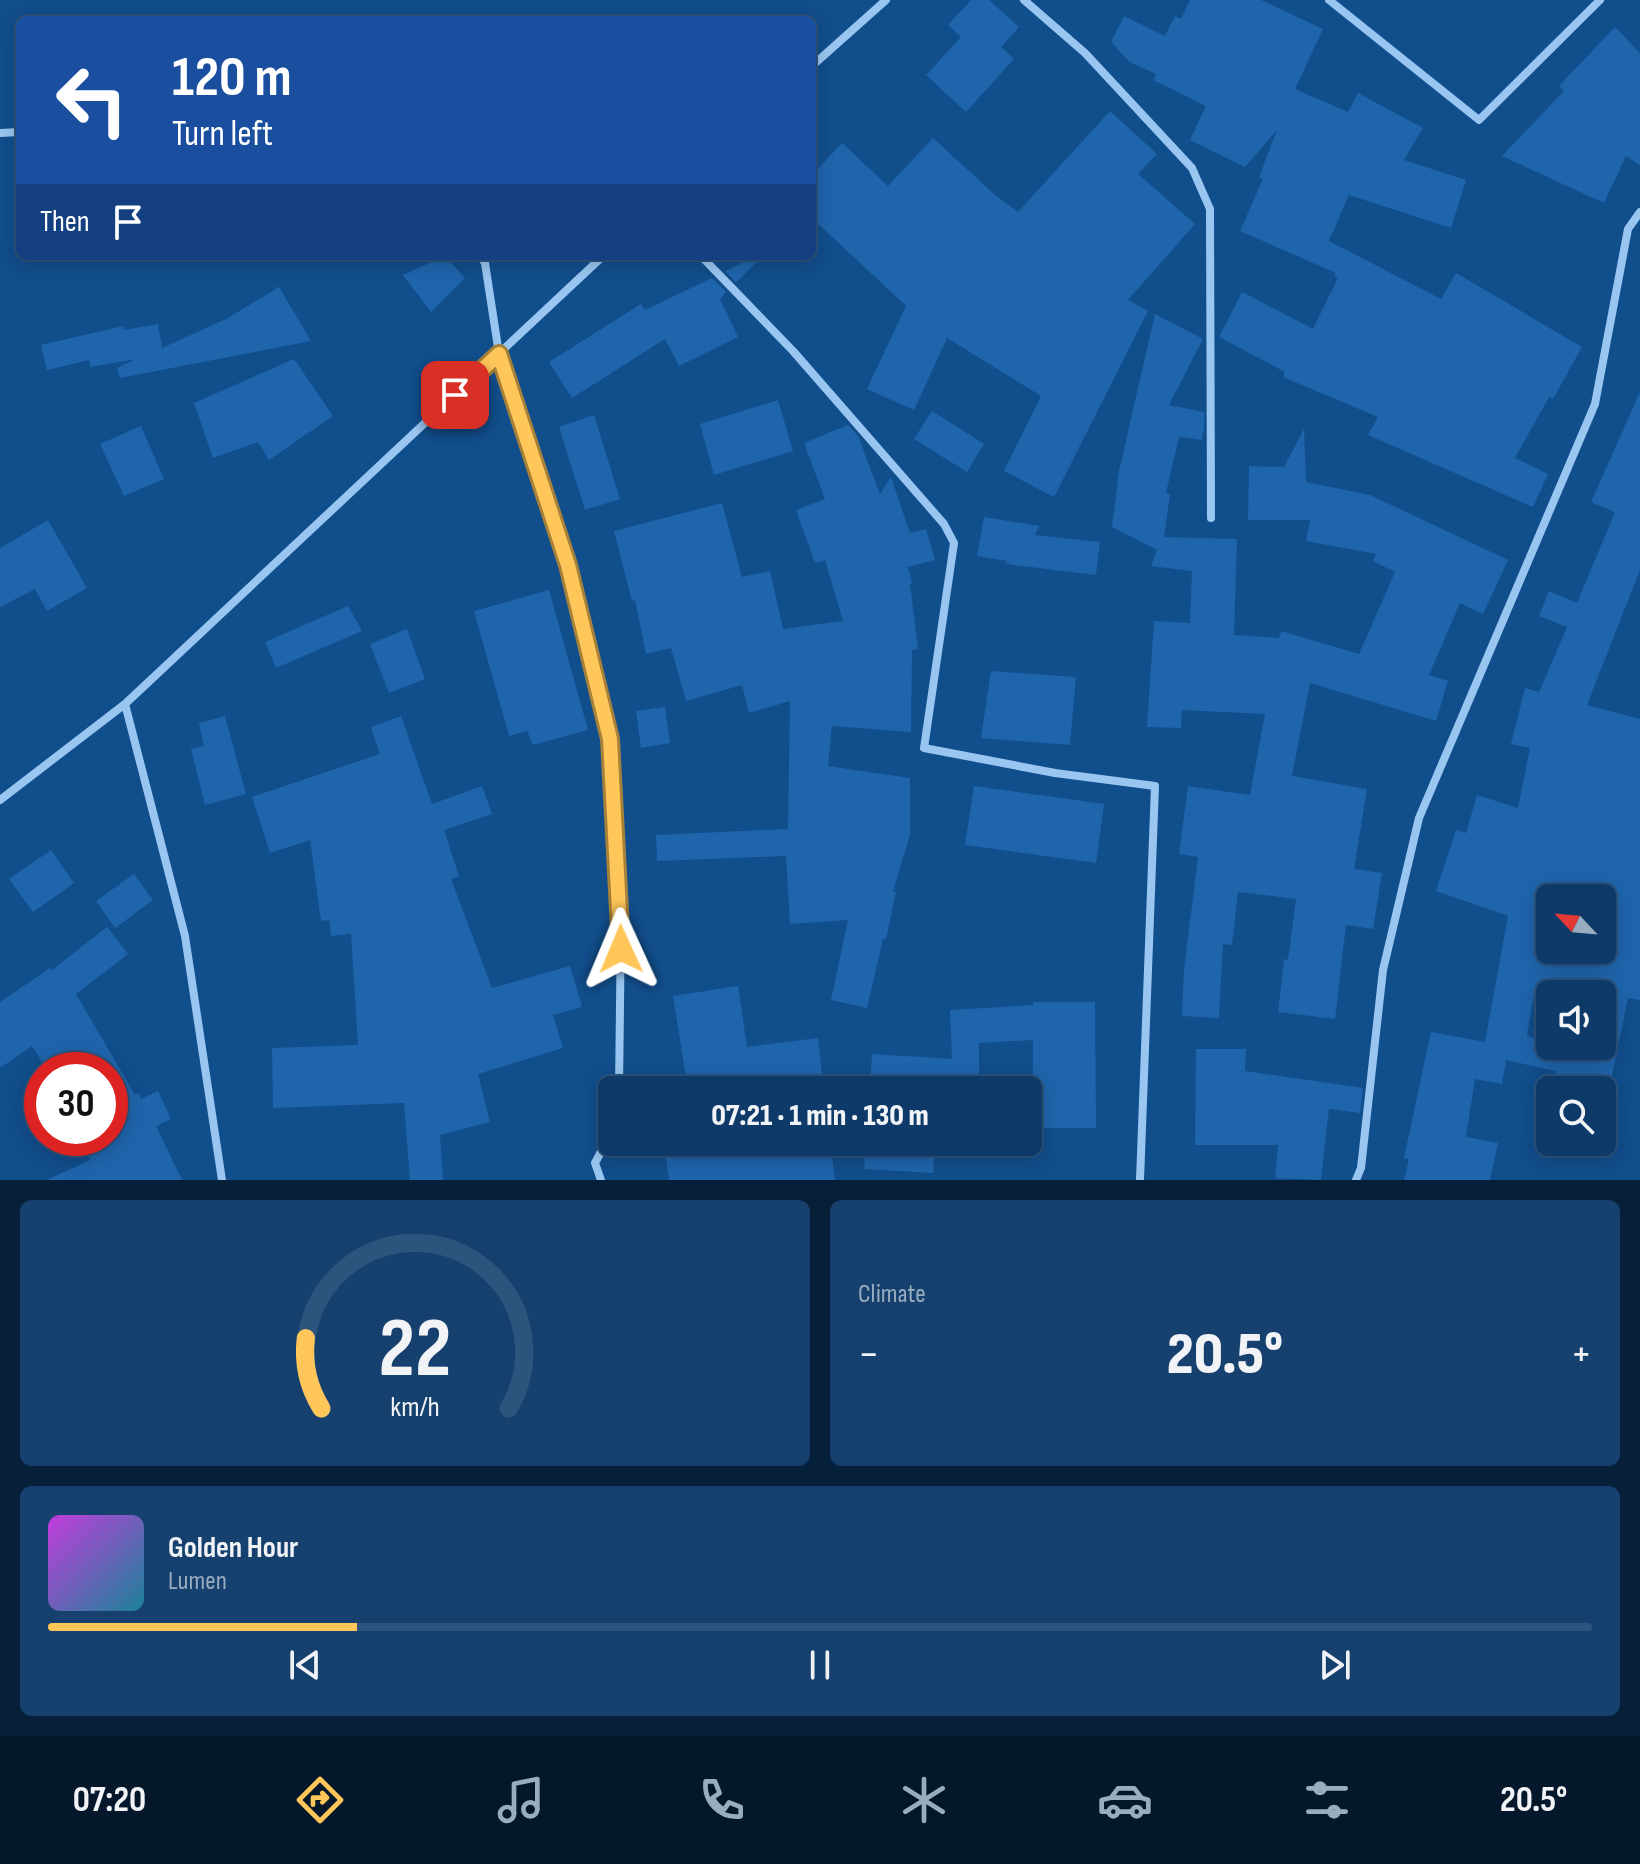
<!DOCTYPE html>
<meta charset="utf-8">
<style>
body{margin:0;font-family:"Sofia Sans Condensed",sans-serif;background:#16416f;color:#f1f3f6;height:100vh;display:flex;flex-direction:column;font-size:30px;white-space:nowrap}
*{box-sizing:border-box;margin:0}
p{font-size:26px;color:#9aadc0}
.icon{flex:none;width:44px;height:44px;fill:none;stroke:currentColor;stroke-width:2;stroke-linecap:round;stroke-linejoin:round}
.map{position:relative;height:1180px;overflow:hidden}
.side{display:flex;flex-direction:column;gap:20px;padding:20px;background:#07203a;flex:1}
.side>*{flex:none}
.guide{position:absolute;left:16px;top:16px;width:800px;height:244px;border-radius:12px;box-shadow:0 4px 20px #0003,0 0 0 2px #2d547d;background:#1a4fa0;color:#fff;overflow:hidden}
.needle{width:52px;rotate:296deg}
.controls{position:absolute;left:1536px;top:884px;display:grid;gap:16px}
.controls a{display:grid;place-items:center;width:80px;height:80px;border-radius:12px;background:#0d3a69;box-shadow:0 4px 20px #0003,0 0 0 2px #2d547d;font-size:40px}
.speed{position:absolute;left:24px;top:1052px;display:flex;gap:16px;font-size:40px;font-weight:700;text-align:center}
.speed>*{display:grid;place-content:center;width:104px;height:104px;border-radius:50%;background:#0d3a69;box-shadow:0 4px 20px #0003,0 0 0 2px #2d547d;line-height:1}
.speed .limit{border:12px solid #d22;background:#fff;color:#111}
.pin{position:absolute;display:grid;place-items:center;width:68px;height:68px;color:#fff;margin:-34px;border-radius:16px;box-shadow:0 4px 12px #0006}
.me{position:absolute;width:88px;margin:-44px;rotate:359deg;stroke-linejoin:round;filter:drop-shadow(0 0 6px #0008)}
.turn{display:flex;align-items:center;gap:28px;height:168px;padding:0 24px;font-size:36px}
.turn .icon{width:104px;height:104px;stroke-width:2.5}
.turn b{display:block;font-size:56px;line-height:68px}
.then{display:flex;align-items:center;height:76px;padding:0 24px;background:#0003;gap:16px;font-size:30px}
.big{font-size:60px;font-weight:800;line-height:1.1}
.side .card{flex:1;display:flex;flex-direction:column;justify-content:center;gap:12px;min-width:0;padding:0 28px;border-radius:12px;background:#16416f}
.side .dial{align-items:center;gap:0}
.dial svg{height:208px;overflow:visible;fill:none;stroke:#2d547d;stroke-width:7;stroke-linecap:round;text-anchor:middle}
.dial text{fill:#f1f3f6;stroke:none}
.song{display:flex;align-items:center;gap:24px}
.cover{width:96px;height:96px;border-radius:12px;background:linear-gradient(135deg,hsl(290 70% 55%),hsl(190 70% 35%))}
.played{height:8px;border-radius:4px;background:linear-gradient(90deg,#ffc65a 20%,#2d547d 20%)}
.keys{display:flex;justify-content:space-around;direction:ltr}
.heat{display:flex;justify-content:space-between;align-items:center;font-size:44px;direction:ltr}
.side .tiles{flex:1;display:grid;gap:20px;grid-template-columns:1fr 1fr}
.card:last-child{grid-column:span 2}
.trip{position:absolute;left:598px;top:1076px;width:444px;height:80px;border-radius:12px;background:#0d3a69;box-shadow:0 4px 20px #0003,0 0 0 2px #2d547d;font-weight:800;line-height:80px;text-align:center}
.menu{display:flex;height:128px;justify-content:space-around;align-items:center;background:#05172a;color:#9aadc0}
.menu .icon{width:56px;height:56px}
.menu .current{color:#ffc65a}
.menu b{font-size:36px;color:#f1f3f6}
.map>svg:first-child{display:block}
.building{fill:#1f65ac;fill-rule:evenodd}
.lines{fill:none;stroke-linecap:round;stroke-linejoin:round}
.minor{stroke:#99c6f1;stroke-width:8}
.route-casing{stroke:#a6813a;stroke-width:20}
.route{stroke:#ffc65a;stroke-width:14}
</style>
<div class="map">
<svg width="1640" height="1180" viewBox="0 0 1640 1180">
<rect width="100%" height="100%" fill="#114e8c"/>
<path class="building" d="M 971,0 L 989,0 L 1019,27 L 1001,47 L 1014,59 L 966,112 L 926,75 L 961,37 L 948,25 Z
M 1190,0 L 1261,0 L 1323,29 L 1295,89 L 1348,112 L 1358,93 L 1423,128 L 1404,160 L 1466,180 L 1451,228 L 1349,195 L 1329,241 L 1441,299 L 1456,273 L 1582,347 L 1553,399 L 1549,397 L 1515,458 L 1548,474 L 1533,507 L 1368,435 L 1378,417 L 1283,377 L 1285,372 L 1219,337 L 1242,292 L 1313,329 L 1338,278 L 1334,276 L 1336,273 L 1240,231 L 1263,179 L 1259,177 L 1277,130 L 1245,167 L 1190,140 L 1206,106 L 1153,80 L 1156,74 L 1130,62 L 1111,42 L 1124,16 L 1165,36 L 1175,16 L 1181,19 Z
M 1615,27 L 1640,53 L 1640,165 L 1626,156 L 1604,203 L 1502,156 L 1564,91 L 1559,86 Z
M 1110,111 L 1157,154 L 1138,174 L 1195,224 L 1128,300 L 1148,311 L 1054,497 L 1004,471 L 1041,396 L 947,338 L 914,410 L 867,389 L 906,306 L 812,218 L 812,175 L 842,143 L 888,186 L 933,138 L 994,194 L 1018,212 Z
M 445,256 L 465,278 L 431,312 L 403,275 Z
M 757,256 L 759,260 L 736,282 L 725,271 Z
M 712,278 L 726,292 L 720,299 L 738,337 L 679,366 L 665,339 L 572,398 L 549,362 L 641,304 L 645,310 Z
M 279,287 L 311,341 L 120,378 L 117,368 L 136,359 L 91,367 L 89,360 L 47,370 L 41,345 L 123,326 L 124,330 L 158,324 L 162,348 L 228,318 Z
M 1155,314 L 1203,339 L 1169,405 L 1204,412 L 1204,428 L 1202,440 L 1179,437 L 1166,493 L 1170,494 L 1164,537 L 1237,539 L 1234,635 L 1279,638 L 1281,631 L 1359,654 L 1395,572 L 1373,561 L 1376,554 L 1306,541 L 1310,520 L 1248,520 L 1249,466 L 1284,467 L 1304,429 L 1306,482 L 1370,495 L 1508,560 L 1483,614 L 1460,603 L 1429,675 L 1448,681 L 1436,721 L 1310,683 L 1292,776 L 1367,789 L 1354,869 L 1382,873 L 1373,929 L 1346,925 L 1335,1019 L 1278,1012 L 1284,959 L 1288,960 L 1296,899 L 1238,892 L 1232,945 L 1223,944 L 1219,1018 L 1182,1016 L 1184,969 L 1198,857 L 1179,854 L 1188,786 L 1250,795 L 1265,714 L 1182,710 L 1181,728 L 1147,727 L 1154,621 L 1190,623 L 1192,571 L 1151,566 L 1157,550 L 1112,527 L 1119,471 Z
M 294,359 L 333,416 L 269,460 L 258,442 L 213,458 L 194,403 Z
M 1640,392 L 1640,570 L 1587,705 L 1640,719 L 1640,1000 L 1628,998 L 1609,1090 L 1552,1090 L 1556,1071 L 1506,1060 L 1502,1084 L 1475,1079 L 1466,1137 L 1498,1143 L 1490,1180 L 1404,1180 L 1409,1159 L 1404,1158 L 1431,1032 L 1485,1042 L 1508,916 L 1436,891 L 1456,830 L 1466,833 L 1477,795 L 1518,808 L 1530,748 L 1511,744 L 1525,688 L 1539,692 L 1567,627 L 1539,616 L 1549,591 L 1577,603 L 1615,512 L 1591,502 ZM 1550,898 L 1602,898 L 1602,950 L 1550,950 ZM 1536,983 L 1602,993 L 1602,1046 L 1550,1046 L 1550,1042 L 1527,1036 Z
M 778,400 L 793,451 L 714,475 L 700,424 Z
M 932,411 L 984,444 L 967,472 L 914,439 Z
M 594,415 L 620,499 L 585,510 L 559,427 Z
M 848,425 L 858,436 L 880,494 L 891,477 L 910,533 L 926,529 L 935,560 L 908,567 L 912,583 L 910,584 L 918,649 L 912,650 L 911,732 L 832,726 L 828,766 L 910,778 L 910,835 L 893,891 L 896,892 L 886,939 L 883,939 L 867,1008 L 831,1000 L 848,920 L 790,924 L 786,856 L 657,861 L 656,835 L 788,829 L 790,701 L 749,713 L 742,685 L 686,701 L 671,648 L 646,654 L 635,600 L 632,601 L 614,531 L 722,503 L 742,577 L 770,571 L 783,629 L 843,621 L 825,560 L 815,563 L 796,510 L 825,499 L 804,443 Z
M 141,426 L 164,479 L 124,496 L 100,444 Z
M 984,517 L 1039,526 L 1035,535 L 1100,542 L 1096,575 L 1006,564 L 1007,561 L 977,556 Z
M 48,520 L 87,588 L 47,611 L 35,589 L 0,607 L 0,548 Z
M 549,590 L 588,730 L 533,745 L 527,731 L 509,736 L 474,611 Z
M 348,606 L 362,631 L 276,668 L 265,642 Z
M 407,629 L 425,679 L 389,693 L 370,644 Z
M 991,671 L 1076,677 L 1070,745 L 981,738 Z
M 665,707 L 670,743 L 641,748 L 636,711 Z
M 225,716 L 246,794 L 205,805 L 191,749 L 204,746 L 199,723 Z
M 401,716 L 432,804 L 482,786 L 492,814 L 444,830 L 459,876 L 451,879 L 492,988 L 570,966 L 582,1007 L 553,1015 L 563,1048 L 478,1074 L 490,1122 L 440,1135 L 443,1180 L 410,1180 L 404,1103 L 273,1108 L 272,1048 L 358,1045 L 351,934 L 331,936 L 329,920 L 321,921 L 310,840 L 270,853 L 252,797 L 380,754 L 371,727 Z
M 974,786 L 1104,804 L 1096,863 L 965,845 Z
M 51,850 L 74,883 L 33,912 L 9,879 Z
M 134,874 L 153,900 L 115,928 L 96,901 Z
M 107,927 L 128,954 L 76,994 L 135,1095 L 139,1093 L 141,1099 L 158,1091 L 171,1119 L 156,1126 L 182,1180 L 47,1180 L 90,1160 L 79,1138 L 110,1138 L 110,1070 L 47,1070 L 32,1046 L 0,1068 L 0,1002 L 50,968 L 52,970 Z
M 738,986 L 747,1047 L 818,1038 L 822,1076 L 759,1084 L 760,1090 L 688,1090 L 673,996 Z
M 1033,1002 L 1095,1002 L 1096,1128 L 1033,1128 L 1033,1040 L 979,1043 L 979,1090 L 870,1090 L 872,1054 L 952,1059 L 950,1010 L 1033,1005 Z
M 1196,1049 L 1246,1049 L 1245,1071 L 1363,1088 L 1360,1113 L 1329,1109 L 1321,1180 L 1275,1178 L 1278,1145 L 1195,1145 Z
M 728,1142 L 830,1142 L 835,1180 L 669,1180 L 665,1151 Z
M 866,1142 L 935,1142 L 933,1173 L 864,1169 Z"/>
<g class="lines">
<path class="minor" d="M 1024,0 L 1085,53 L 1192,168 L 1210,209 L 1211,518
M 1329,0 L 1479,120 L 1600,0
M 812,66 L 886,0
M 0,133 L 20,132
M 480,256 L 485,263 L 499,354 L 568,565 L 610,739 L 621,921 L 619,1090
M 701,256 L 793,351 L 944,524 L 954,543 L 924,748 L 1055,773 L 1155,786 L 1140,1180
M 125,704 L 185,936 L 222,1180
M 0,800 L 125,704 L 603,256
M 601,1180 L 595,1163 L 612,1131
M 1356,1180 L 1361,1168 L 1383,970 L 1419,818 L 1595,404 L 1628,229 L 1640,212"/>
</g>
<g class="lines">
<defs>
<path id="route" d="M 455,395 L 499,354 L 568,565 L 610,739 L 621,949"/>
</defs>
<use href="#route" class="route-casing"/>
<use href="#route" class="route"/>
</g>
</svg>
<div class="controls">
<a><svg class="needle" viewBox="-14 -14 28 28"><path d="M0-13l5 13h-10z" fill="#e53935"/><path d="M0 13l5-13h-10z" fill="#9aadc0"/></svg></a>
<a><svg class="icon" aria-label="sound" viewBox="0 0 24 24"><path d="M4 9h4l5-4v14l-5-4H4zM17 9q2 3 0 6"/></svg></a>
<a><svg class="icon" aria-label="search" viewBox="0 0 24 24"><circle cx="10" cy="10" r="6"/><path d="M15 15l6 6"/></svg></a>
</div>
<div class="speed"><div class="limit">30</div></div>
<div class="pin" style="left:455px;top:395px;background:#d93025"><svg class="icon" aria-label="arrive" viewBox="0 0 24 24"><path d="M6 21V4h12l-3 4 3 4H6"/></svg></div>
<svg class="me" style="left:621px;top:949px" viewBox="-20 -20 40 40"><path d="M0-17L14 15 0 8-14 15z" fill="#ffc65a" stroke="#fff" stroke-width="4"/></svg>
<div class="trip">07:21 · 1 min · 130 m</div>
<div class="guide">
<div class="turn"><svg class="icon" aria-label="left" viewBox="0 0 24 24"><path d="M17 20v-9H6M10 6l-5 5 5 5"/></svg><div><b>120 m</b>Turn left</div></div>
<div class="then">Then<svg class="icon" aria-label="arrive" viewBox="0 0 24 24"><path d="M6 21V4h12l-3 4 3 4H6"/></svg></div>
</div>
</div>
<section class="side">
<div class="tiles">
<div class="card dial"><svg viewBox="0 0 100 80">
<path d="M14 69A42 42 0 1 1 86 69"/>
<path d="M14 69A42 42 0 0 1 8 42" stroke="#ffc65a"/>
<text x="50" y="56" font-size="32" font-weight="700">22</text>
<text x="50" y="72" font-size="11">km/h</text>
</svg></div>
<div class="card"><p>Climate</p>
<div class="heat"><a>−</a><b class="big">20.5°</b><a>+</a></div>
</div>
<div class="card">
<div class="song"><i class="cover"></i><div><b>Golden Hour</b><p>Lumen</p></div></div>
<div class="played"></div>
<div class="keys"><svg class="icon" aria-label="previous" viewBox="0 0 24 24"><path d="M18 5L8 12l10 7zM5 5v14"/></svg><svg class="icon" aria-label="pause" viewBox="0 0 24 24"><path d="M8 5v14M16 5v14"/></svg><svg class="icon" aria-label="next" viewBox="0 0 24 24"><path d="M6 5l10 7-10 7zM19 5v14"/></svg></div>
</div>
</div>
</section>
<nav class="menu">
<b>07:20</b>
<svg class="icon current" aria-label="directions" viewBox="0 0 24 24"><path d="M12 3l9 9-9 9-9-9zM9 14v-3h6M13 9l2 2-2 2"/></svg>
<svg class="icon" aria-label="music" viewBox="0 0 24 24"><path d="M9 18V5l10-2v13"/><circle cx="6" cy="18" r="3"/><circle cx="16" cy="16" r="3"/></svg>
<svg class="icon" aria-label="phone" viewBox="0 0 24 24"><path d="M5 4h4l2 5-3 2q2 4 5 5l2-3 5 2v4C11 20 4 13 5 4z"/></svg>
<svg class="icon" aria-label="climate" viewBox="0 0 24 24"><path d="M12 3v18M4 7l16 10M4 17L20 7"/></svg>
<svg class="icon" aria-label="car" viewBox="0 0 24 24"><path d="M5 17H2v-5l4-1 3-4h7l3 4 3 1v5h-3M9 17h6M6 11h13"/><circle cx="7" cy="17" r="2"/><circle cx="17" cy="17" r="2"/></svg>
<svg class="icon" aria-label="filters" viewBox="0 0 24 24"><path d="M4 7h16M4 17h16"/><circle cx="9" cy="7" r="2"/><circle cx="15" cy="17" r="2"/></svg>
<b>20.5°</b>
</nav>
